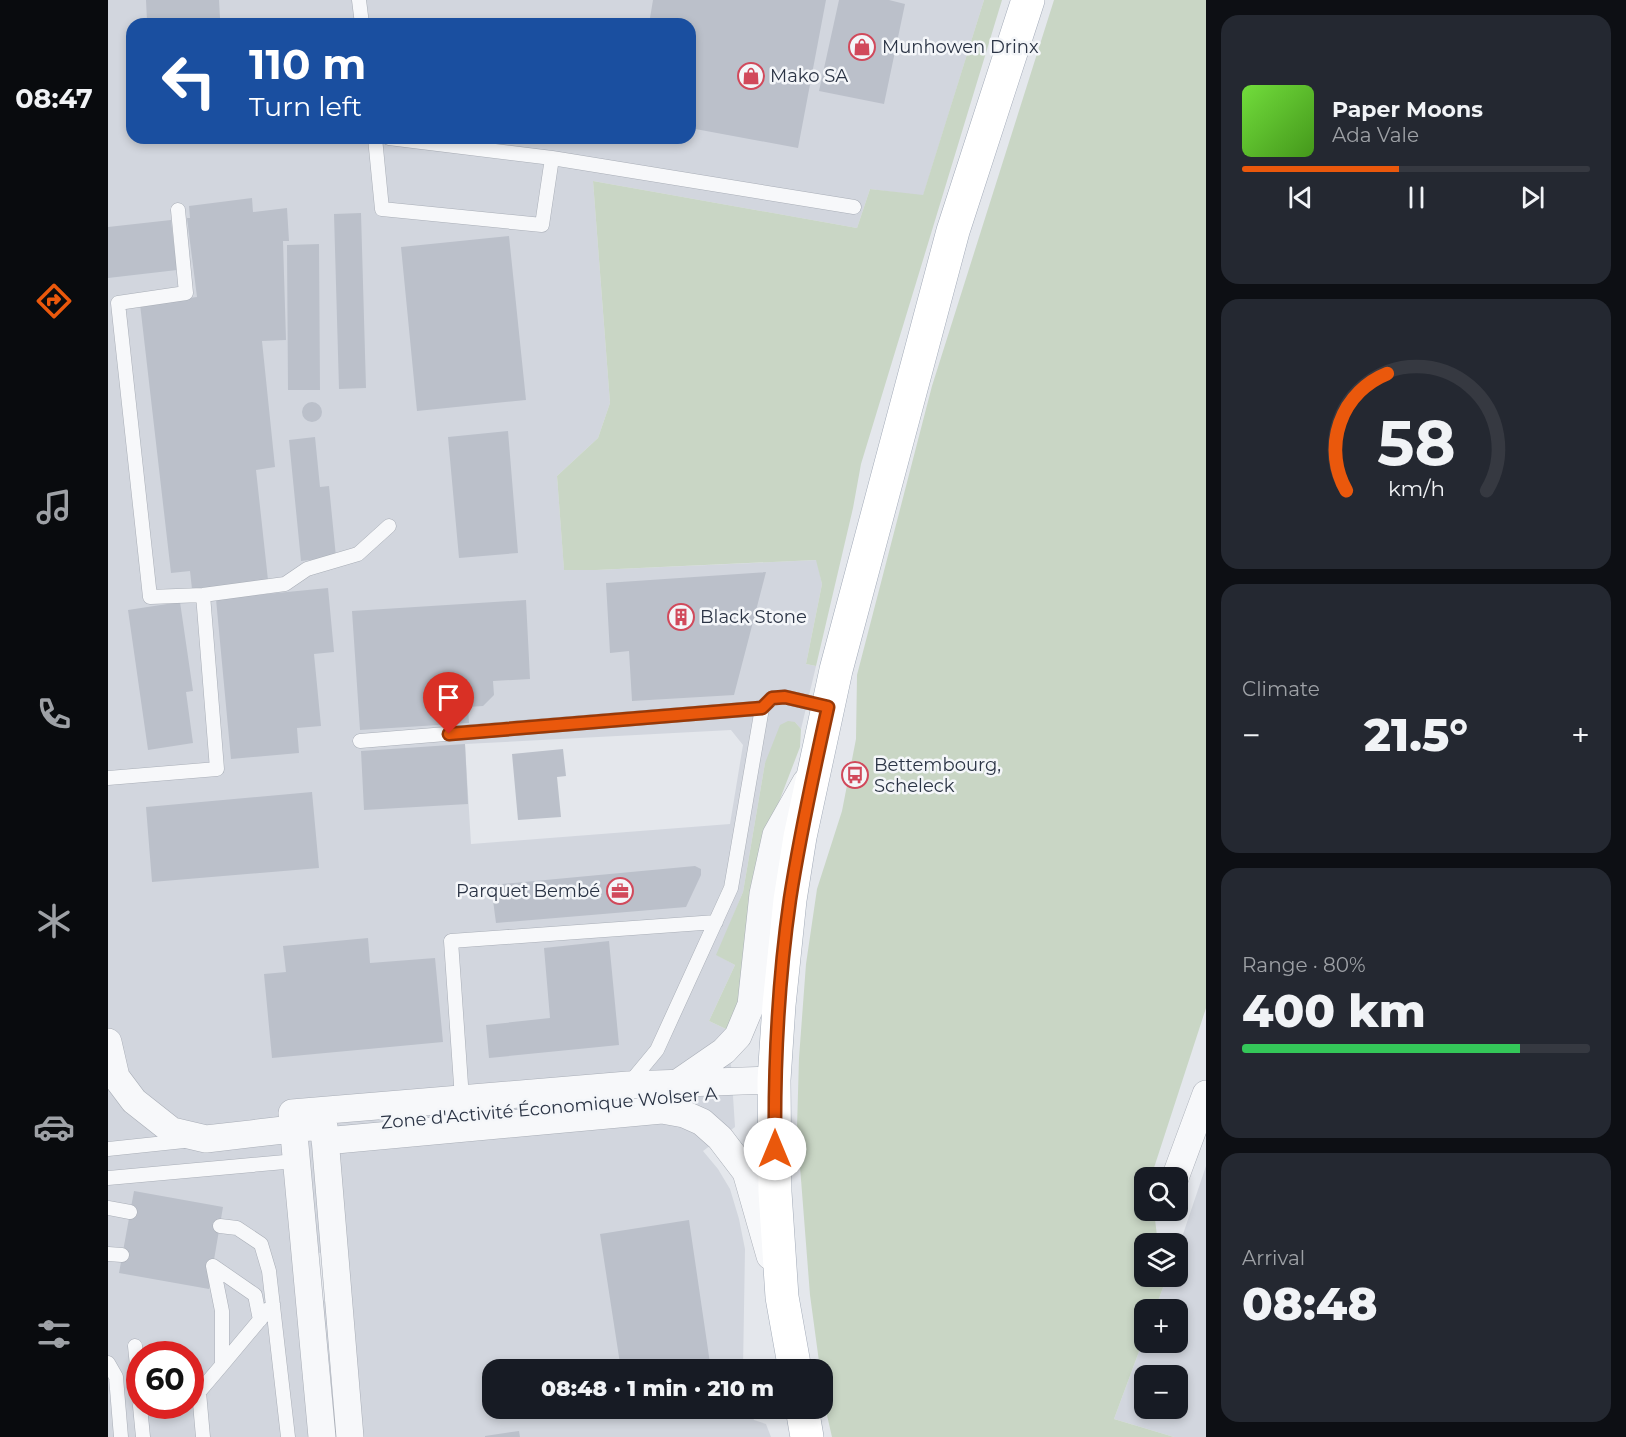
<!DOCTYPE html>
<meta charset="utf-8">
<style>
body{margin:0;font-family:Montserrat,sans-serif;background:#242831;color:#f1f3f6;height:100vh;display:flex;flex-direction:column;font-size:22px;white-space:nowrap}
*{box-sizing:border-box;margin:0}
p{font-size:20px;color:#9ea1a6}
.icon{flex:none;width:33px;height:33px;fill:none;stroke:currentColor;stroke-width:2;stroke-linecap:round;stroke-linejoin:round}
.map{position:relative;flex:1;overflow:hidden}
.drawer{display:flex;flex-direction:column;gap:15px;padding:15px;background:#0d0f14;width:420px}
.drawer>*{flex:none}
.top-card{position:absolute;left:18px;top:18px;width:570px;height:126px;border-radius:18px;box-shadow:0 3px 9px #0003;background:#1a4fa0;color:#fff;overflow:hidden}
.tools{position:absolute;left:1026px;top:1167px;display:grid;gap:12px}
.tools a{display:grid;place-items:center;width:54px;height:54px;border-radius:12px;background:#171b24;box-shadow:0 3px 9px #0003;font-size:30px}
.speed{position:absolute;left:18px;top:1341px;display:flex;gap:12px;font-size:30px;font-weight:700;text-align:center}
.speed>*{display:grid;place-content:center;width:78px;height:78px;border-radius:50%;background:#171b24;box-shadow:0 3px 9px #0003;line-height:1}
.speed .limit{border:9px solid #d22;background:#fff;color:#111}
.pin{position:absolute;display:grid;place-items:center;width:51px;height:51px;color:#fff;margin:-62px -26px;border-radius:50% 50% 50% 0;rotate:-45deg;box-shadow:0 0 6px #0007}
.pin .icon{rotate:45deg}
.me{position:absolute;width:66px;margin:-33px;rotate:0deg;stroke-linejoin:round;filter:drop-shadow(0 0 4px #0008)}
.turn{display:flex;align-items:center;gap:21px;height:126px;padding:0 24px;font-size:27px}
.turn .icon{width:78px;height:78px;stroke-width:2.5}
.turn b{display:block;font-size:42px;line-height:51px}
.big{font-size:45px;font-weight:800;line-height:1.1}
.drawer .tile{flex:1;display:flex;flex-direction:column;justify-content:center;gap:9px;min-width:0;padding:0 21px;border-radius:18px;background:#242831}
.drawer .dial{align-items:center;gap:0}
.dial svg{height:156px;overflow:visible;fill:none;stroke:#363941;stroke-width:7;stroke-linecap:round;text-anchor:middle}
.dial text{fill:#f1f3f6;stroke:none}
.song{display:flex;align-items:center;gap:18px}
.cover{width:72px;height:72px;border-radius:9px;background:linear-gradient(135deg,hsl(100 70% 55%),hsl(100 70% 35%))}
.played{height:6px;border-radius:3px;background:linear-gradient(90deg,#ea580c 45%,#363941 45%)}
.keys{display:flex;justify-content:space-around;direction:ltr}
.heat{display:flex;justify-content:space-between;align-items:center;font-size:33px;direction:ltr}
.charge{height:9px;border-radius:4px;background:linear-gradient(90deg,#34c759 80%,#363941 0)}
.trip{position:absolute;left:374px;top:1359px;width:351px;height:60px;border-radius:18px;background:#171b24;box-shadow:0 3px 9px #0003;font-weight:800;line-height:60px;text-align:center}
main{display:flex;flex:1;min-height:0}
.dock{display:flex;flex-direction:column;width:108px;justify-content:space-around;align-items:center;background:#090b0e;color:#9ea1a6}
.dock .icon{width:42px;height:42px}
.dock .active{color:#ea580c}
.dock b{font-size:27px;color:#f1f3f6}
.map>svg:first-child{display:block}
.built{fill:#d2d6de;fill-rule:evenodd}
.green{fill:#c9d6c5}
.building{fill:#bbc0ca}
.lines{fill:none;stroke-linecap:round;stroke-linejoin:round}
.lane-casing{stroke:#a9aeb7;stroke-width:15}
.street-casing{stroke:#a9aeb7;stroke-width:28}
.primary-casing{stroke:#a3abb8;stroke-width:34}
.lane{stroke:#f7f8fa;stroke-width:14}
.street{stroke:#f7f8fa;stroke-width:27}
.primary{stroke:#fff;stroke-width:33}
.route-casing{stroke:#983908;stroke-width:15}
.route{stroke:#ea580c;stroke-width:10}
.labels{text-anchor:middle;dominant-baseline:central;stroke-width:5;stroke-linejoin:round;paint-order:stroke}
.poi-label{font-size:18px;fill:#2b3445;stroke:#f4f6f9;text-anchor:start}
.street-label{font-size:18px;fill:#2b3445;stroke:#f4f6f9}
</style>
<main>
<nav class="dock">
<b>08:47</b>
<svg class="icon active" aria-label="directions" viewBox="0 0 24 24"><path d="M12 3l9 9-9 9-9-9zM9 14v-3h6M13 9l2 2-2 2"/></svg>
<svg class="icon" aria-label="music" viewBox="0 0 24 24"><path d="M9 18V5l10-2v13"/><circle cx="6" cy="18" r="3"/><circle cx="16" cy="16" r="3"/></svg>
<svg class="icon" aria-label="phone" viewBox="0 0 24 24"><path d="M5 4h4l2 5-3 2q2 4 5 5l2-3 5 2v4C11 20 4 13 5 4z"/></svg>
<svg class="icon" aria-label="climate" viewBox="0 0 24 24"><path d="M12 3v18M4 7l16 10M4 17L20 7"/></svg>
<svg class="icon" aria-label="car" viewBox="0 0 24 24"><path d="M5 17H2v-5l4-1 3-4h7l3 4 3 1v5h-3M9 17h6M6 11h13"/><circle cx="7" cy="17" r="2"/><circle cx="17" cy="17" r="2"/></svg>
<svg class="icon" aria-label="filters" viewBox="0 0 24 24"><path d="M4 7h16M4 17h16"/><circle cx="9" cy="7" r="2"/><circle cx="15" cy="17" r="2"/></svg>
</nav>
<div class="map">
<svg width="1098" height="1437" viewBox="0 0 1098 1437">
<rect width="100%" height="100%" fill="#e4e7ec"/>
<path class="built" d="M 0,0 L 876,0 L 815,196 L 762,189 L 749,228 L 485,181 L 502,403 L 490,438 L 449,476 L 456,569 L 488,570 L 709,560 L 714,584 L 698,664 L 708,666 L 693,729 L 687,722 L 657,763 L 635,892 L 609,955 L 627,965 L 601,1021 L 618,1029 L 616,1051 L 623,1065 L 627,1127 L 595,1151 L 610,1169 L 622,1189 L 631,1219 L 637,1249 L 635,1369 L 384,1370 L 384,1408 L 641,1409 L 646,1420 L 658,1424 L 663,1437 L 0,1437 ZM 24,24 L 582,24 L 582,138 L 24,138 ZM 623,730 L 635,745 L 622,824 L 363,844 L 357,744 ZM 218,1252 L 218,1303 L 215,1300 L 205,1254 ZM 32,1354 L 82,1354 L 82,1406 L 32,1406 Z
M 1098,1166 L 1098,1437 L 1066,1437 L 1006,1419 L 1036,1338 L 1036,1342 L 1070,1342 L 1070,1310 L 1047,1309 L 1059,1277 L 1070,1276 L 1070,1249 ZM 1036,1376 L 1070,1376 L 1070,1408 L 1036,1408 Z"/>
<path class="green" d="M 876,0 L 894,0 L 753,464 L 745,508 L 708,666 L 698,664 L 714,584 L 708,560 L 488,570 L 456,570 L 449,476 L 490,438 L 502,403 L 485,181 L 749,228 L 762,189 L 815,195 Z
M 946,0 L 1098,0 L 1098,1008 L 1043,1177 L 1036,1178 L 1036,1210 L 1046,1211 L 1049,1236 L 1072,1243 L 1070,1249 L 1070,1244 L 1036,1244 L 1036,1276 L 1059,1277 L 1047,1309 L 1036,1310 L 1036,1338 L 1006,1419 L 1066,1437 L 724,1437 L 718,1411 L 714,1370 L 712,1369 L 702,1295 L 689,1128 L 691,1058 L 698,964 L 709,889 L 734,811 L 748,739 L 749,675 L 824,386 Z
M 680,721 L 687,722 L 693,729 L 692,747 L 659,833 L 634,999 L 618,1029 L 601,1021 L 627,965 L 608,955 L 635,892 L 657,763 L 672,725 Z"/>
<path class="building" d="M 38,0 L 111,0 L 112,18 L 39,21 Z
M 545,0 L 718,0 L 690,148 L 582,128 L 582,24 L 541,24 Z
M 731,0 L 781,0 L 797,4 L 776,104 L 711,91 Z
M 144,198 L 145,212 L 179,208 L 181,241 L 175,241 L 178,340 L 154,341 L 167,467 L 148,470 L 160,580 L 84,589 L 82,571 L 63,573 L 32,304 L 89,297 L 79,218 L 82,218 L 81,206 Z
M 253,213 L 258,388 L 231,389 L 226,214 Z
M 63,220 L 69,270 L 0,278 L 0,227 Z
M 401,236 L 418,400 L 309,411 L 293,247 Z
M 211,244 L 212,390 L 180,390 L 179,245 Z
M194 412a10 10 0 1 1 20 0a10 10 0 1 1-20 0Z
M 400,431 L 410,553 L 351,558 L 340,437 Z
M 207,437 L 212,487 L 221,486 L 228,557 L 193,561 L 181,440 Z
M 658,572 L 626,695 L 524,701 L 521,651 L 502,653 L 498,583 Z
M 220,588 L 226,652 L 206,654 L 213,726 L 189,728 L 191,753 L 123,759 L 108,599 Z
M 418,600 L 422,679 L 385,681 L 386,695 L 375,706 L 360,707 L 361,723 L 252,730 L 244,611 Z
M 72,602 L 85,691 L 78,692 L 85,743 L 40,750 L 20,610 Z
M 357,744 L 360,804 L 256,810 L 253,751 Z
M 455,749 L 458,776 L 449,777 L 453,817 L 410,820 L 404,754 Z
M 204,792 L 211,868 L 44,882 L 38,807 Z
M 587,866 L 593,869 L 593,875 L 578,907 L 388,923 L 383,885 Z
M 260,938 L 262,963 L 327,958 L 335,1042 L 164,1058 L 156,974 L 178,972 L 175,946 Z
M 501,941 L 511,1045 L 381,1058 L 378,1025 L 442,1018 L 436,948 Z
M 26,1191 L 115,1207 L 101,1289 L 11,1273 Z
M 581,1220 L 603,1370 L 513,1370 L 492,1234 Z
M 411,1431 L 412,1437 L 377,1437 L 377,1436 Z"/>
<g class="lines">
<defs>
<path id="lane" d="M 251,0 L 254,24
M 267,138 L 274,209 L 434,225 L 444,158 L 281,138
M 444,158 L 746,207
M 70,210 L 78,293 L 10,303 L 42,597 L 95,595 L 177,584 L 199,569 L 250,554 L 281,526
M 252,741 L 654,708
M 0,778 L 109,769 L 95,595
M 520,1085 L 549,1050 L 623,888 L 654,708 L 664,698 L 677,697 L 720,707
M 354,1099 L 343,941 L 608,922
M 0,1149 L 76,1141
M 0,1178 L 188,1161
M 0,1208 L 22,1212
M 112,1226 L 129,1228 L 153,1244 L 161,1271 L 180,1437
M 0,1254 L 14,1255
M 105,1266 L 147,1295 L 152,1320
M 27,1346 L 32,1396
M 0,1363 L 8,1377 L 13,1437
M 114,1365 L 165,1304
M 32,1406 L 35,1437
M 95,1437 L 91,1392 L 114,1365 L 114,1311 L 105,1266"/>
<path id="street" d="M 0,1042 L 8,1077 L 26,1101 L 64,1131 L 98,1139 L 202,1127
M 571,1082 L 616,1051 L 630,1036 L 643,1005 L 655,894 L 668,835 L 698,782
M 216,1126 L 242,1437
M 217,1141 L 554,1110 L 576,1114 L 594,1122 L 612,1138 L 638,1172 L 662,1256
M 1067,1178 L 1098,1094
M 214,1437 L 184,1113 L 520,1085 L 666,1080"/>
<path id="primary" d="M 687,1370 L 674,1297 L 667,1192 L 666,1080 L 671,1005 L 682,900 L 692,837 L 728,670 L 845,231 L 920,0
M 694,1408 L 699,1437"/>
</defs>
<use href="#lane" class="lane-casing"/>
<use href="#street" class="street-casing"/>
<use href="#primary" class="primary-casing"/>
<use href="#lane" class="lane"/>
<use href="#street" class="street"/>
<use href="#primary" class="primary"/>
</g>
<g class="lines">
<defs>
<path id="route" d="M 341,734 L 654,708 L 664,698 L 677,697 L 720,707 C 706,770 692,834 682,899 C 670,982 666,1065 667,1149"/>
</defs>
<use href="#route" class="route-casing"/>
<use href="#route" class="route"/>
</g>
<defs>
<symbol id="shop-ring" viewBox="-11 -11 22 22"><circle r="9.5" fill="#f4f6f9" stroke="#d1495b" stroke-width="1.5"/><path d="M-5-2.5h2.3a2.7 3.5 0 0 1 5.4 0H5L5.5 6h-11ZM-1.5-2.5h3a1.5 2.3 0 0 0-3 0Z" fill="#d1495b"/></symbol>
<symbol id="building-ring" viewBox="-11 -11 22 22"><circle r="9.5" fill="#f4f6f9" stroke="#d1495b" stroke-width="1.5"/><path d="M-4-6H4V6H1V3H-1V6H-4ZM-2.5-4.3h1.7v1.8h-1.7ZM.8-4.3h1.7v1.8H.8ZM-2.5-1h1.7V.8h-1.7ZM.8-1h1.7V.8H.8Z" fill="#d1495b"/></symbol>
<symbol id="bus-ring" viewBox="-11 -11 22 22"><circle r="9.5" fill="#f4f6f9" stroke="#d1495b" stroke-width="1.5"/><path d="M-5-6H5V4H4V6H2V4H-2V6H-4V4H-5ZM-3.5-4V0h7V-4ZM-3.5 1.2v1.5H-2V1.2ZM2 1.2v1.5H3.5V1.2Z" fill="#d1495b"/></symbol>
<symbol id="office-ring" viewBox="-11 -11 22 22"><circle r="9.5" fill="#f4f6f9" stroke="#d1495b" stroke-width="1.5"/><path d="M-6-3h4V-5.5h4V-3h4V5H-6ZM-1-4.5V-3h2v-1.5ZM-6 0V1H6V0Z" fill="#d1495b"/></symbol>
</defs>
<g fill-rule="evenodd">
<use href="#shop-ring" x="739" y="32" width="30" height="30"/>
<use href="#shop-ring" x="628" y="61" width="30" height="30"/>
<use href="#building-ring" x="558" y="602" width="30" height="30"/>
<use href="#bus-ring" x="732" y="760" width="30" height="30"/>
<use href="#office-ring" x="497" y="876" width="30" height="30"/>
</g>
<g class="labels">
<g class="poi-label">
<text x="774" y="47">Munhowen Drinx</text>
<text x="662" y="76">Mako SA</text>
<text x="592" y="617">Black Stone</text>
<text x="766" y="765">Bettembourg,<tspan x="766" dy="21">Scheleck</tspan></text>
<text x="492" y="891" text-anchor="end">Parquet Bembé</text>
</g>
<g class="street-label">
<text transform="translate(441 1108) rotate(-5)">Zone d'Activité Économique Wolser A</text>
</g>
</g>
</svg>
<div class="tools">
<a><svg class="icon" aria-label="search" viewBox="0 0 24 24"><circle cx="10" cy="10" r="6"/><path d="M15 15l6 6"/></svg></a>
<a><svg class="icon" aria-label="layers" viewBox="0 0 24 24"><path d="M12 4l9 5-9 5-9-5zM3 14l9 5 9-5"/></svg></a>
<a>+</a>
<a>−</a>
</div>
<div class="speed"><div class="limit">60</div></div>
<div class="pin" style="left:341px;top:734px;background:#d93025"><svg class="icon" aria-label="arrive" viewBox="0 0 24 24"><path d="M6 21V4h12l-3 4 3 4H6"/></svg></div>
<svg class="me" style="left:667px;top:1149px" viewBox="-20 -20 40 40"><circle r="19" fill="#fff"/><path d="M0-13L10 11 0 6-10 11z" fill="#ea580c"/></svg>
<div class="trip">08:48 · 1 min · 210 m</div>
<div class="top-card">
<div class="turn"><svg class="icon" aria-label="left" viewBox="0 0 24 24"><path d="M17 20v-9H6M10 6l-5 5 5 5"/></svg><div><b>110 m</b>Turn left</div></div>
</div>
</div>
<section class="drawer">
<div class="tile">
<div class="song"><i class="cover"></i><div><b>Paper Moons</b><p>Ada Vale</p></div></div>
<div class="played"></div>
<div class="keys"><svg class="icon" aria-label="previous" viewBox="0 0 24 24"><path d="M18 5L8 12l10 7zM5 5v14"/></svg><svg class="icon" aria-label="pause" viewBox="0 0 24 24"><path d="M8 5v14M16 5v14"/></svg><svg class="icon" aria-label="next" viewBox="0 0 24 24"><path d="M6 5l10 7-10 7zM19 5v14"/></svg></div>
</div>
<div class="tile dial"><svg viewBox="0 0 100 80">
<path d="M14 69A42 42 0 1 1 86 69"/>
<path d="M14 69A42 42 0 0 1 35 9" stroke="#ea580c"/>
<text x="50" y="56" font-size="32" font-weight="700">58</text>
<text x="50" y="72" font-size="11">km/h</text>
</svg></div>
<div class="tile"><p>Climate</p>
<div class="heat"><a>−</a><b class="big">21.5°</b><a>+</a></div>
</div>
<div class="tile"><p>Range · 80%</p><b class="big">400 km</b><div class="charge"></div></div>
<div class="tile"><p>Arrival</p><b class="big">08:48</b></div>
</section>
</main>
